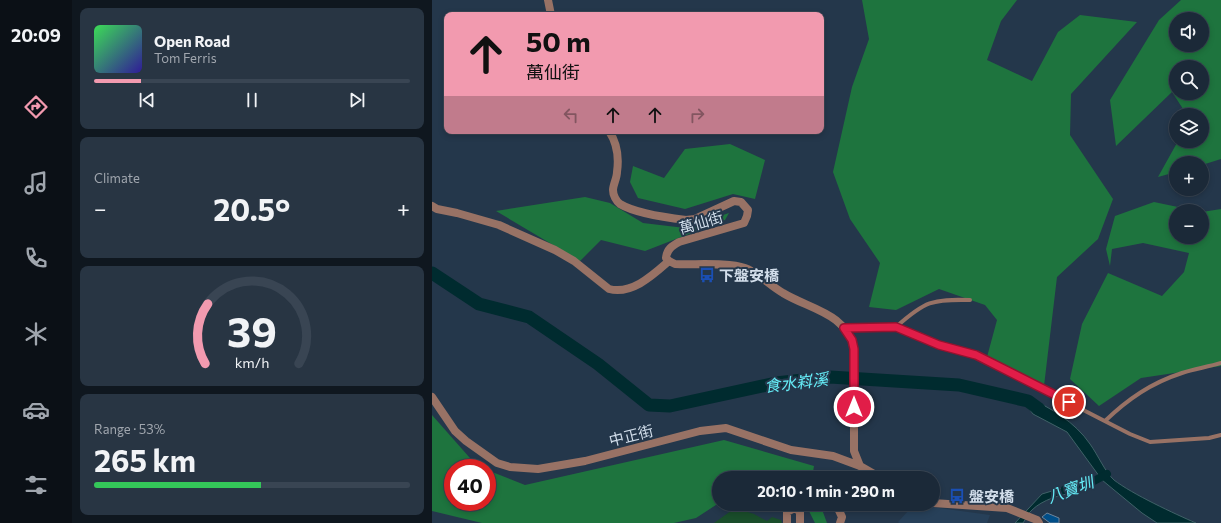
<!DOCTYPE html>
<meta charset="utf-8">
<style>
body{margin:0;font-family:Commissioner,"Noto Sans TC",sans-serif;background:#283543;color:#f1f3f6;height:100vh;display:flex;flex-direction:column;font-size:15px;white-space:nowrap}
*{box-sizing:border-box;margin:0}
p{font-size:13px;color:#a0a6ae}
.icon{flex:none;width:22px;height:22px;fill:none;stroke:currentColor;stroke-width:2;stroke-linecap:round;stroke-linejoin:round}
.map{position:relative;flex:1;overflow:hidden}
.sheet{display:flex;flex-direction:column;gap:8px;padding:8px;background:#0f171f;width:360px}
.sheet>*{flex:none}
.top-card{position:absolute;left:12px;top:12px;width:380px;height:122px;border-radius:8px;box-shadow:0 2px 6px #0003,0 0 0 1px #394553;background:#f29aaf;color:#111;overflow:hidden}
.controls{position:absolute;left:737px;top:12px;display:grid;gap:8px}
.controls a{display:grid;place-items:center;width:40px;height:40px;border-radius:50%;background:#1b2938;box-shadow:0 2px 6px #0003,0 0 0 1px #394553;font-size:20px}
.speed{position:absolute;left:12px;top:459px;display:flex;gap:8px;font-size:20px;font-weight:700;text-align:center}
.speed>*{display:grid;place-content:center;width:52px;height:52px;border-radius:50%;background:#1b2938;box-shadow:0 2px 6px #0003,0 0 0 1px #394553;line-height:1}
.speed .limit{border:6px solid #d22;background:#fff;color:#111}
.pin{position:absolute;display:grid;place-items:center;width:34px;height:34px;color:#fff;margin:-17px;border:2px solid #fff;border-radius:50%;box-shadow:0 1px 4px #0007}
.me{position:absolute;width:44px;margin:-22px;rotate:0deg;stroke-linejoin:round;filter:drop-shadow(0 0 3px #0008)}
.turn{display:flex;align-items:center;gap:14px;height:84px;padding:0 16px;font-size:18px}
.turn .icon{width:52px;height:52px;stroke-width:2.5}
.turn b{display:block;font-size:28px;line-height:34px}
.lanes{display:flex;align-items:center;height:38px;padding:0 16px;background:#0003;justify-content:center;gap:20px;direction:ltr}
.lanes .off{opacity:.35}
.big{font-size:30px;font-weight:700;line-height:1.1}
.sheet .widget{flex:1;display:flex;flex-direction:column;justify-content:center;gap:6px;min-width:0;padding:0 14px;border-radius:8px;background:#283543}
.sheet .dial{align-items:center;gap:0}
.dial svg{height:104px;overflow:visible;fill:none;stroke:#394553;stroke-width:7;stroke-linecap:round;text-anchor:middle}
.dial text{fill:#f1f3f6;stroke:none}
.song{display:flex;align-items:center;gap:12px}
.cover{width:48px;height:48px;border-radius:6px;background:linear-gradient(135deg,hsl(130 70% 55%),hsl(250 70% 35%))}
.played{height:4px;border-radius:2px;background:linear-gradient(90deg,#f29aaf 15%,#394553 15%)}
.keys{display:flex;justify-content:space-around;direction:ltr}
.heat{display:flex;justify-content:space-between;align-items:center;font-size:22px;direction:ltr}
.charge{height:6px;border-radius:3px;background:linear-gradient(90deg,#34c759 53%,#394553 0)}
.trip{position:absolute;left:280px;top:471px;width:228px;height:40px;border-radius:20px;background:#1b2938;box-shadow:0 2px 6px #0003,0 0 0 1px #394553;font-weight:700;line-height:40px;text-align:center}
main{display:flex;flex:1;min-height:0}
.dock{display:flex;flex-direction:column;width:72px;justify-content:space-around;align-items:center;background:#0b1016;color:#a0a6ae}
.dock .icon{width:28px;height:28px}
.dock .current{color:#f29aaf}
.dock b{font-size:18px;color:#f1f3f6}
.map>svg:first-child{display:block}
.built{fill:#274059}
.green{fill:#1a4e2b}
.forest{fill:#1e743e;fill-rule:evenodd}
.water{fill:#002b2f;stroke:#3f6167}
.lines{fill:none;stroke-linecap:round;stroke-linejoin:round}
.canal{stroke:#002b2f;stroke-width:8}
.river{stroke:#002b2f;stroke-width:13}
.building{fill:#004e88;stroke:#6e859b}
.service{stroke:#987265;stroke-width:4}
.minor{stroke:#987265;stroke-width:8}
.tertiary{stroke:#987265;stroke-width:8}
.route-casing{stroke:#92132f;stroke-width:10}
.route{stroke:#e11d48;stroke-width:7}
.labels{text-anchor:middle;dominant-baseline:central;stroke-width:4;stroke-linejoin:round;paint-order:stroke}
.street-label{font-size:15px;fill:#d2deeb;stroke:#24374b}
.poi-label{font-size:15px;font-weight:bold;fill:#d2deeb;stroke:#24374b;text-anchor:start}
.water-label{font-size:16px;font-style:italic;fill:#65ecf7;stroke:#24374b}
</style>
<main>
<nav class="dock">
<b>20:09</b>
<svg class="icon current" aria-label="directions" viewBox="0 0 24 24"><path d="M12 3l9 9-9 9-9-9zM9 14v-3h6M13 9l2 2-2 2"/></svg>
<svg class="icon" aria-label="music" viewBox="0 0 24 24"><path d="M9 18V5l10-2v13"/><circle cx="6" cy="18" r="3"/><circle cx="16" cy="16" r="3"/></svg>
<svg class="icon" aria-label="phone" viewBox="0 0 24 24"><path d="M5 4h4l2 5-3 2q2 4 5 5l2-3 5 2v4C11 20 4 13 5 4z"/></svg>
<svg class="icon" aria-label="climate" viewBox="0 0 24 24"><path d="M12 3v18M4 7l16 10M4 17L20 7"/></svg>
<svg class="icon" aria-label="car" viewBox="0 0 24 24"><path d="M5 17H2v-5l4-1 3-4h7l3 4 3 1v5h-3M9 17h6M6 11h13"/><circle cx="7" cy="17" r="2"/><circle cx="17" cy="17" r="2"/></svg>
<svg class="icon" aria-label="filters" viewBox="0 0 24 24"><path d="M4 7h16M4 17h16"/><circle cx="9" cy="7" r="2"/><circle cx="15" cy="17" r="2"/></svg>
</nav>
<section class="sheet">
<div class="widget">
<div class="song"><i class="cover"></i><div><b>Open Road</b><p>Tom Ferris</p></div></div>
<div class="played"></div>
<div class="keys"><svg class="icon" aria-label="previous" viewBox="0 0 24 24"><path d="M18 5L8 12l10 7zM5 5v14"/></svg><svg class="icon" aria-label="pause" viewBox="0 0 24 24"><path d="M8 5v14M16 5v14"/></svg><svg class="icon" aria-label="next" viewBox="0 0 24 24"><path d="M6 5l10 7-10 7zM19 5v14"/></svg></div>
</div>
<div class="widget"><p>Climate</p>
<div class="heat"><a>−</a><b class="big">20.5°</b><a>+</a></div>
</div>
<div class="widget dial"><svg viewBox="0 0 100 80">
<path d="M14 69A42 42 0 1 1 86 69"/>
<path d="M14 69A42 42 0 0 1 16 23" stroke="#f29aaf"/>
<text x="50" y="56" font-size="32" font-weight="700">39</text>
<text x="50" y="72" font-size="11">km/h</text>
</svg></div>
<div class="widget"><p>Range · 53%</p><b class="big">265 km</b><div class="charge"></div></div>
</section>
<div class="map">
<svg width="789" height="523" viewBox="0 0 789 523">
<rect width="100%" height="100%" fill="#24374b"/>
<path class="built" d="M 478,505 L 485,505 L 558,515 L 555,523 L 467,523 L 466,522 L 477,510 Z"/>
<path class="green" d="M 303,508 L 322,514 L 335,521 L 340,517 L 349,520 L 350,523 L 282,523 Z"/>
<path class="forest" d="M 430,0 L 585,0 L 569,21 L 555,60 L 600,81 L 626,32 L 648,15 L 705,22 L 639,94 L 638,135 L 681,199 L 666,239 L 625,277 L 612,386 L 555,357 L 565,320 L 553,305 L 507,289 L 464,310 L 437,307 L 448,263 L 418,219 L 401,172 L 420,87 L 437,39 Z
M 749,0 L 789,0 L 789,159 L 770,165 L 770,163 L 744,163 L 744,172 L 726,177 L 746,141 L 770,141 L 770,115 L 755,115 L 740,92 L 684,146 L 678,100 L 727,20 ZM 744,19 L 770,19 L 770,45 L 744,45 ZM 744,67 L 770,67 L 770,93 L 744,93 Z
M 298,144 L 333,160 L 323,199 L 301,194 L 253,209 L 206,198 L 198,182 L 201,166 L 232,178 L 253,149 Z
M 153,197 L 178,203 L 211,223 L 253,228 L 297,213 L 293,220 L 213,251 L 169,240 L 148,261 L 64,211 Z
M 722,202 L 765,211 L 744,211 L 744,237 L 770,237 L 770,212 L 789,209 L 789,366 L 709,378 L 667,406 L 638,379 L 650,324 L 676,273 L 730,296 L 752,272 L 757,253 L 711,243 L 680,249 L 678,266 L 674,249 L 683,216 Z
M 0,415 L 45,466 L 49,468 L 21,468 L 21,502 L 55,502 L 55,470 L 93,485 L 292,440 L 382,466 L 380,478 L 287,478 L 287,503 L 264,518 L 242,523 L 50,523 L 0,511 Z
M 370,504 L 388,504 L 395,523 L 383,523 L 377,511 Z"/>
<path class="water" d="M 595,397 C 619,408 643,422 658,444 C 666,455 673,472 682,480 C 700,494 743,514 764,523 L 725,523 L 710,513 L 670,480 L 635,432 L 601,414 L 591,400 Z
M 643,484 L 643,493 C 629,494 610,500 600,510 C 596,513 594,519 591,523 L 583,523 L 610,494 Z"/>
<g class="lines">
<path class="canal" d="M 633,489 L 660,482 L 675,474"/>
<path class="river" d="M 0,273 L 47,304 L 97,317 L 166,364 L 217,405 L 238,406 L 344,383 L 398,377 L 527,385 L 596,401 L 607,409"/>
</g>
<path class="building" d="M 615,513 L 627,518 L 627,523 L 618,523 L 610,517 Z"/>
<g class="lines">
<path class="service" d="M 464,327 C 493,301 500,299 538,300
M 412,328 L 464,327 L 507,345 L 544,355 L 698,434 L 718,442 L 777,438 L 789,435
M 673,421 C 696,399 719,383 750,373 C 762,369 776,367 789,363"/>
<path class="minor" d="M 0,206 L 5,209 L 25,213 L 67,225 L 123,250 L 142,261 L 177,289 C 200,295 221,275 237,261
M 398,478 L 403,474 L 415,478
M 404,504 L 410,517 L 408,523
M 355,523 L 355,512 L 363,508 L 368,512 L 368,523"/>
<path class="tertiary" d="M 116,0 L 119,15
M 177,131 C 185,143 187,158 185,172 C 185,178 181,185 181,190 C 181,195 184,201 188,204 C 203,213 237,218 254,220 L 263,219 L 302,201 L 309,202 L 316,210 L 315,216 L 312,223 L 247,242 C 240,246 235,249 234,258 L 237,261 L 243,264 C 262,265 296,262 313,268 C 327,273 338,286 351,293 C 377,309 415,313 422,349 L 422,451 L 428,466
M 0,397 L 23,431 L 34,441 L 65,463 L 78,467 L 106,469 L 153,461 L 268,431 L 294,428 L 359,450 L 401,456 L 428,466 L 449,478
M 501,503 L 575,508 L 605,520 L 607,523"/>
</g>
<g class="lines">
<defs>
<path id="route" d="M 422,407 L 422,349 L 420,340 L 412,328 L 464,327 L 507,345 L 544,355 L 637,402"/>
</defs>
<use href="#route" class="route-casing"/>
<use href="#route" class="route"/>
</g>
<defs>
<symbol id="bus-bare" viewBox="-9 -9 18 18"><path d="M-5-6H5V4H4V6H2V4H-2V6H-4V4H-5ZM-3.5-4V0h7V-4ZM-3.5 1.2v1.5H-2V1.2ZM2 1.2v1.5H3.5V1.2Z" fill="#1a4fb4" stroke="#24374b" stroke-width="2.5" paint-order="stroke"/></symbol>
</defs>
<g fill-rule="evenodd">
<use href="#bus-bare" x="264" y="264" width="22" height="22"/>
<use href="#bus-bare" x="514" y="485" width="22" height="22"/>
</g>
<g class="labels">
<g class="street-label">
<text transform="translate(269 222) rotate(-16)">萬仙街</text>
<text transform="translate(199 435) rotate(-14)">中正街</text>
</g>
<g class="poi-label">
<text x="287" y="275">下盤安橋</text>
<text x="537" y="496">盤安橋</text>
</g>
<g class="water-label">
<text transform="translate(364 382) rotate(-7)">食水嵙溪</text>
<text transform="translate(638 489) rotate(-20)">八寶圳</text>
</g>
</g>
</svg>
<div class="controls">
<a><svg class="icon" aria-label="sound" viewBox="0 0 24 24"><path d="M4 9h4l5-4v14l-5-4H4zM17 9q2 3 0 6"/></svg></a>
<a><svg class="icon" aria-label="search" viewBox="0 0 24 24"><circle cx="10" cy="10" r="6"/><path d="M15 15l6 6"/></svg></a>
<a><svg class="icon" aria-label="layers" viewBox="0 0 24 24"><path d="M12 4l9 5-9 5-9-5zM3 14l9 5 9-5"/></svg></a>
<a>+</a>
<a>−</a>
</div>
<div class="speed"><div class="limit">40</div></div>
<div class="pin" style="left:637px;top:402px;background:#d93025"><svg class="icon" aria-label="arrive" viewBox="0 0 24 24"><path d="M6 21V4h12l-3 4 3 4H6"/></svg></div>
<svg class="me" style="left:422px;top:407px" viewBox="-20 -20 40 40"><circle r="17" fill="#e11d48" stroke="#fff" stroke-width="3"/><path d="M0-11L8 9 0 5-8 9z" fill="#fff"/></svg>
<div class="trip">20:10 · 1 min · 290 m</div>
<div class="top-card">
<div class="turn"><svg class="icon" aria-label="ahead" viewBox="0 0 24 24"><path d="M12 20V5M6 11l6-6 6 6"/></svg><div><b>50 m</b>萬仙街</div></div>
<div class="lanes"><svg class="icon off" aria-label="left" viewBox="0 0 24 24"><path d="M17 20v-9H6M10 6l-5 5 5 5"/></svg><svg class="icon" aria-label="ahead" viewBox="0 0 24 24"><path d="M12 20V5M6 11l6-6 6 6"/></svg><svg class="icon" aria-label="ahead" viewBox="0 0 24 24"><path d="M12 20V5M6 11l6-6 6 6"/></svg><svg class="icon off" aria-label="right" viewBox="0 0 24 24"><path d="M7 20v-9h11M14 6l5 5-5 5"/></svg></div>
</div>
</div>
</main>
